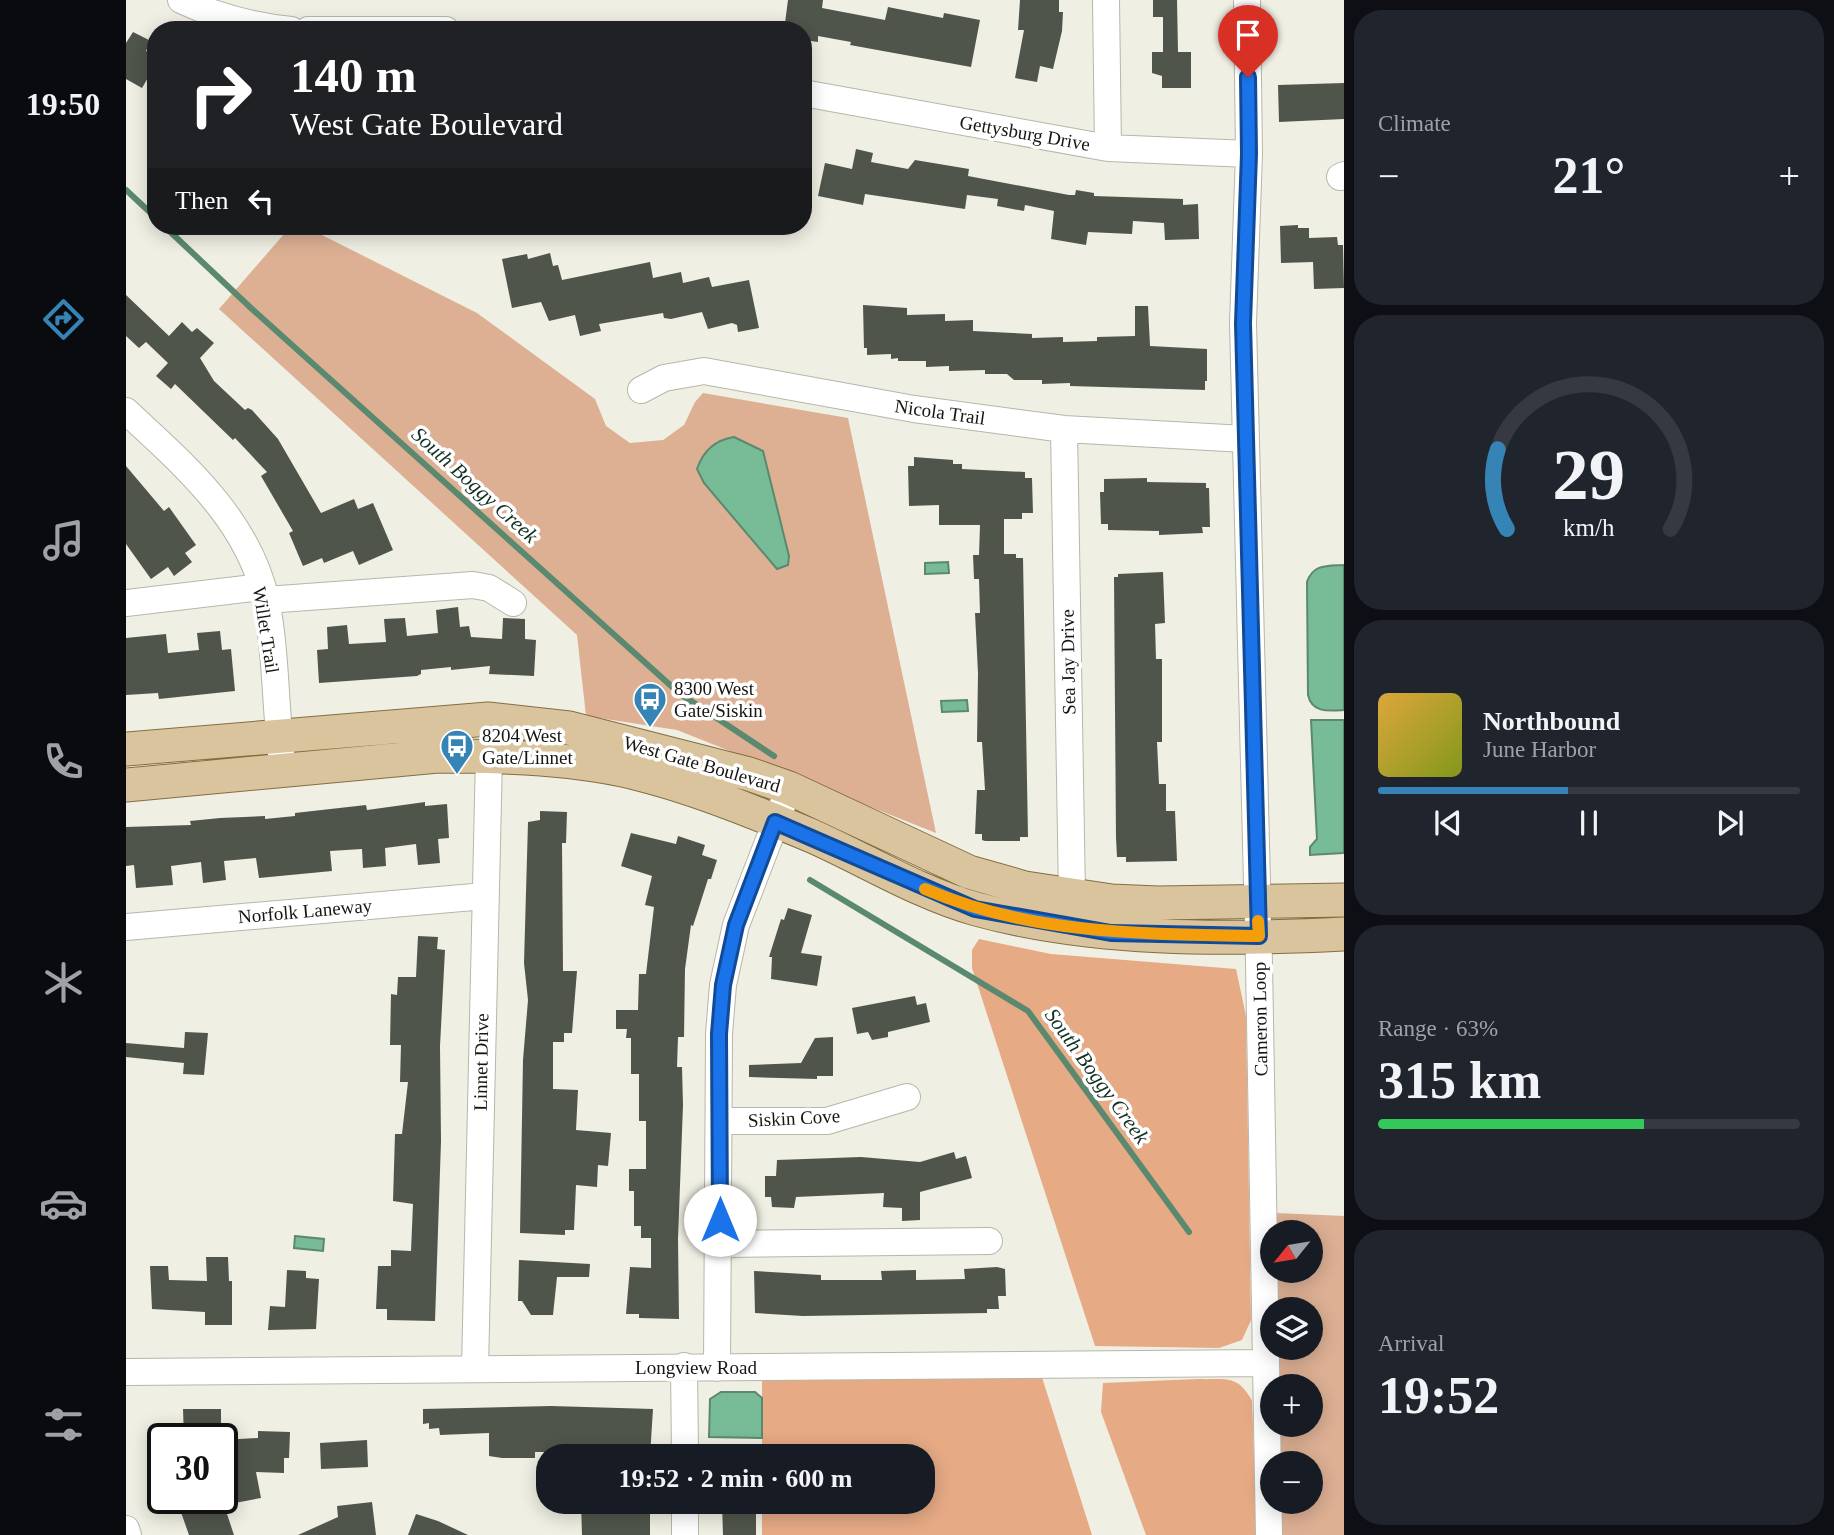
<!DOCTYPE html>
<meta charset="utf-8">
<style>
body{margin:0;font-family:Georgia,serif;background:#20242c;color:#f1f3f6;height:100vh;display:flex;flex-direction:column;font-size:26px;white-space:nowrap}
*{box-sizing:border-box;margin:0}
p{font-size:23px;color:#9ea1a6}
.icon{flex:none;width:38px;height:38px;fill:none;stroke:currentColor;stroke-width:2;stroke-linecap:round;stroke-linejoin:round}
.map{position:relative;flex:1;overflow:hidden}
.panel{display:flex;flex-direction:column;gap:10px;padding:10px;background:#0d0f14;width:490px}
.panel>*{flex:none}
.top-card{position:absolute;left:21px;top:21px;width:665px;height:214px;border-radius:28px;box-shadow:0 4px 18px #0003;background:#202124;color:#fff;overflow:hidden}
.needle{width:46px;rotate:240deg}
.buttons{position:absolute;left:1134px;top:1220px;display:grid;gap:14px}
.buttons a{display:grid;place-items:center;width:63px;height:63px;border-radius:50%;background:#171b24;box-shadow:0 4px 18px #0003;font-size:35px}
.speed{position:absolute;left:21px;top:1423px;display:flex;gap:14px;font-size:35px;font-weight:700;text-align:center}
.speed>*{display:grid;place-content:center;width:91px;height:91px;border-radius:50%;background:#171b24;box-shadow:0 4px 18px #0003;line-height:1}
.speed .limit{border:4px solid #111;border-radius:10px;background:#fff;color:#111}
.pin{position:absolute;display:grid;place-items:center;width:60px;height:60px;color:#fff;margin:-72px -30px;border-radius:50% 50% 50% 0;rotate:-45deg;box-shadow:0 0 7px #0007}
.pin .icon{rotate:45deg}
.me{position:absolute;width:77px;margin:-38px;rotate:0deg;stroke-linejoin:round;filter:drop-shadow(0 0 5px #0008)}
.turn{display:flex;align-items:center;gap:24px;height:147px;padding:0 28px;font-size:32px}
.turn .icon{width:91px;height:91px;stroke-width:2.5}
.turn b{display:block;font-size:49px;line-height:60px}
.then{display:flex;align-items:center;height:66px;padding:0 28px;background:#0003;gap:14px;font-size:26px}
.big{font-size:52px;font-weight:800;line-height:1.1}
.panel .tile{flex:1;display:flex;flex-direction:column;justify-content:center;gap:10px;min-width:0;padding:0 24px;border-radius:28px;background:#20242c}
.panel .dial{align-items:center;gap:0}
.dial svg{height:182px;overflow:visible;fill:none;stroke:#363941;stroke-width:7;stroke-linecap:round;text-anchor:middle}
.dial text{fill:#f1f3f6;stroke:none}
.song{display:flex;align-items:center;gap:21px}
.cover{width:84px;height:84px;border-radius:10px;background:linear-gradient(135deg,hsl(40 70% 55%),hsl(70 70% 35%))}
.played{height:7px;border-radius:4px;background:linear-gradient(90deg,#3584b5 45%,#363941 45%)}
.keys{display:flex;justify-content:space-around;direction:ltr}
.heat{display:flex;justify-content:space-between;align-items:center;font-size:38px;direction:ltr}
.charge{height:10px;border-radius:5px;background:linear-gradient(90deg,#34c759 63%,#363941 0)}
.trip{position:absolute;left:410px;top:1444px;width:399px;height:70px;border-radius:28px;background:#171b24;box-shadow:0 4px 18px #0003;font-weight:800;line-height:70px;text-align:center}
main{display:flex;flex:1;min-height:0}
.dock{display:flex;flex-direction:column;width:126px;justify-content:space-around;align-items:center;background:#090b0e;color:#9ea1a6}
.dock .icon{width:49px;height:49px}
.dock .on{color:#3584b5}
.dock b{font-size:32px;color:#f1f3f6}
.map>svg:first-child{display:block}
.green{fill:#ddb094}
.forest{fill:#e6aa85}
.water{fill:#78bb97;stroke:#5a896f;stroke-width:2}
.lines{fill:none;stroke-linecap:round;stroke-linejoin:round}
.stream{stroke:#5a896f;stroke-width:6}
.building{fill:#50554c}
.minor-casing{stroke:#b6b6ab;stroke-width:28}
.major-casing{stroke:#856d42;stroke-width:35}
.minor{stroke:#fff;stroke-width:26}
.major{stroke:#dac49e;stroke-width:33}
.route-casing{stroke:#114b97;stroke-width:18}
.route{stroke:#1a73e8;stroke-width:12}
.slow{stroke:#f59e0b;stroke-width:12}
.labels{text-anchor:middle;dominant-baseline:central;stroke-width:7;stroke-linejoin:round;paint-order:stroke}
.street-label{font-size:19px;fill:#151511;stroke:#fff}
.poi-label{font-size:19px;fill:#151511;stroke:#fff;text-anchor:start}
.water-label{font-size:21px;font-style:italic;fill:#123122;stroke:#fff}
</style>
<main>
<nav class="dock">
<b>19:50</b>
<svg class="icon on" aria-label="directions" viewBox="0 0 24 24"><path d="M12 3l9 9-9 9-9-9zM9 14v-3h6M13 9l2 2-2 2"/></svg>
<svg class="icon" aria-label="music" viewBox="0 0 24 24"><path d="M9 18V5l10-2v13"/><circle cx="6" cy="18" r="3"/><circle cx="16" cy="16" r="3"/></svg>
<svg class="icon" aria-label="phone" viewBox="0 0 24 24"><path d="M5 4h4l2 5-3 2q2 4 5 5l2-3 5 2v4C11 20 4 13 5 4z"/></svg>
<svg class="icon" aria-label="climate" viewBox="0 0 24 24"><path d="M12 3v18M4 7l16 10M4 17L20 7"/></svg>
<svg class="icon" aria-label="car" viewBox="0 0 24 24"><path d="M5 17H2v-5l4-1 3-4h7l3 4 3 1v5h-3M9 17h6M6 11h13"/><circle cx="7" cy="17" r="2"/><circle cx="17" cy="17" r="2"/></svg>
<svg class="icon" aria-label="filters" viewBox="0 0 24 24"><path d="M4 7h16M4 17h16"/><circle cx="9" cy="7" r="2"/><circle cx="15" cy="17" r="2"/></svg>
</nav>
<div class="map">
<svg width="1218" height="1535" viewBox="0 0 1218 1535">
<rect width="100%" height="100%" fill="#efefe3"/>
<path class="green" d="M 165,226 L 178,226 L 351,313 L 469,399 L 480,426 L 504,443 L 537,440 L 558,425 L 569,402 L 577,393 L 722,418 L 810,833 L 551,730 L 460,716 L 451,635 L 93,309 Z
M 1150,1213 L 1218,1216 L 1218,1535 L 1154,1535 L 1154,1502 L 1185,1502 L 1185,1463 L 1153,1463 L 1153,1425 L 1185,1424 L 1185,1386 L 1152,1386 L 1152,1348 L 1185,1348 L 1185,1309 L 1151,1309 L 1151,1271 L 1185,1270 L 1185,1232 L 1150,1232 Z"/>
<path class="forest" d="M 853,939 L 925,954 L 1110,969 L 1120,1016 L 1125,1320 L 1116,1340 L 1093,1348 L 969,1346 L 846,968 L 846,950 Z
M 914,1371 L 966,1535 L 636,1535 L 636,1502 L 796,1502 L 796,1456 L 636,1456 L 636,1379 Z
M 1072,1379 C 1099,1380 1112,1374 1126,1401 L 1131,1535 L 1020,1535 L 975,1412 L 977,1383 Z"/>
<path class="water" d="M 608,437 L 637,451 L 663,556 L 662,565 L 651,569 L 578,483 L 571,469 C 577,451 589,440 608,437 Z
M 822,562 L 823,573 L 799,574 L 799,563 Z
M 1218,565 L 1218,710 C 1202,711 1186,713 1182,695 L 1181,582 C 1187,564 1201,566 1218,565 Z
M 841,700 L 842,711 L 816,712 L 815,701 Z
M 1185,720 L 1218,720 L 1218,853 L 1184,855 L 1184,847 L 1191,839 Z
M 169,1236 L 198,1239 L 197,1251 L 168,1248 Z
M 595,1392 L 629,1392 L 636,1398 L 636,1438 L 583,1437 L 584,1399 Z"/>
<g class="lines">
<path class="stream" d="M 0,190 L 30,218
M 38,226 L 126,309 L 553,693 L 648,756
M 684,880 L 902,1011 L 1063,1232"/>
</g>
<path class="building" d="M 662,0 L 697,0 L 696,8 L 759,20 L 762,7 L 817,18 L 818,13 L 854,20 L 845,67 L 724,45 L 725,42 L 692,36 L 692,42 L 677,40 L 677,30 L 665,30 L 666,24 L 659,23 Z
M 894,0 L 933,0 L 933,12 L 937,12 L 936,31 L 927,69 L 914,66 L 911,82 L 889,78 L 898,30 L 892,30 Z
M 1027,0 L 1051,0 L 1052,52 L 1065,52 L 1065,88 L 1036,88 L 1036,76 L 1026,73 L 1026,52 L 1037,52 L 1037,17 L 1027,17 Z
M 7,32 L 25,41 L 20,51 L 30,56 L 30,64 L 16,88 L 0,79 L 0,43 Z
M 1218,83 L 1218,119 L 1153,122 L 1152,85 Z
M 730,149 L 747,153 L 745,162 L 782,169 L 789,160 L 843,169 L 842,176 L 943,195 L 949,195 L 950,190 L 968,193 L 968,196 L 1057,199 L 1057,205 L 1072,204 L 1073,239 L 1039,240 L 1038,223 L 1007,221 L 1006,234 L 962,232 L 960,245 L 925,239 L 928,211 L 899,205 L 898,211 L 871,206 L 872,199 L 841,195 L 839,209 L 739,194 L 737,205 L 692,196 L 699,163 L 726,169 Z
M 1172,225 L 1172,228 L 1183,228 L 1183,238 L 1211,237 L 1212,245 L 1217,245 L 1218,288 L 1188,289 L 1187,262 L 1155,263 L 1154,226 Z
M 424,253 L 427,266 L 432,265 L 436,280 L 524,262 L 527,278 L 555,272 L 557,283 L 583,277 L 586,287 L 623,280 L 633,328 L 612,332 L 611,325 L 606,323 L 582,329 L 576,312 L 545,319 L 538,318 L 537,313 L 473,324 L 475,331 L 454,336 L 449,315 L 423,321 L 415,302 L 386,308 L 376,259 L 401,254 L 402,259 Z
M 0,295 L 43,336 L 56,322 L 66,332 L 71,328 L 88,343 L 74,358 L 88,381 L 119,410 L 122,408 L 126,410 L 152,439 L 195,513 L 228,499 L 232,509 L 247,503 L 267,550 L 233,565 L 227,551 L 198,563 L 196,558 L 177,566 L 163,533 L 167,531 L 135,476 L 141,472 L 109,438 L 107,440 L 49,384 L 45,389 L 30,376 L 42,363 L 20,342 L 13,348 L 0,336 Z
M 737,305 L 781,308 L 781,315 L 819,314 L 819,321 L 847,320 L 847,331 L 906,334 L 906,338 L 937,337 L 937,342 L 971,341 L 971,337 L 1009,336 L 1009,306 L 1022,306 L 1024,346 L 1081,349 L 1081,381 L 1079,381 L 1079,390 L 944,386 L 944,383 L 916,384 L 916,380 L 888,380 L 881,374 L 859,374 L 859,370 L 823,371 L 823,366 L 800,367 L 800,361 L 772,361 L 772,358 L 765,359 L 765,354 L 741,355 L 741,348 L 738,348 Z
M 788,457 L 827,460 L 827,464 L 836,464 L 836,469 L 899,472 L 899,478 L 906,478 L 907,513 L 896,513 L 896,519 L 878,519 L 878,554 L 890,554 L 890,558 L 897,558 L 902,837 L 894,837 L 894,841 L 859,841 L 856,840 L 856,834 L 849,834 L 851,790 L 859,790 L 856,742 L 851,742 L 852,673 L 849,613 L 854,613 L 853,579 L 848,579 L 847,555 L 853,555 L 854,525 L 813,525 L 813,505 L 783,506 L 782,466 L 788,466 Z
M 0,466 L 38,511 L 43,507 L 70,545 L 59,553 L 66,562 L 48,576 L 42,567 L 25,579 L 0,544 Z
M 1021,478 L 1021,482 L 1080,483 L 1080,488 L 1083,488 L 1084,527 L 1076,527 L 1077,533 L 1033,535 L 1033,531 L 982,530 L 982,524 L 975,524 L 974,492 L 978,492 L 978,479 Z
M 1037,572 L 1039,623 L 1029,624 L 1030,659 L 1036,659 L 1036,742 L 1031,742 L 1033,784 L 1040,784 L 1040,811 L 1049,811 L 1051,861 L 1000,862 L 1000,857 L 991,857 L 990,838 L 988,577 L 992,577 L 992,574 Z
M 332,607 L 334,627 L 343,626 L 345,637 L 376,639 L 377,618 L 399,619 L 399,639 L 410,640 L 408,676 L 363,674 L 364,666 L 325,670 L 325,667 L 295,670 L 295,674 L 291,676 L 193,683 L 191,650 L 202,649 L 201,627 L 221,625 L 223,644 L 260,642 L 258,619 L 279,618 L 281,636 L 312,633 L 310,610 Z
M 94,631 L 96,650 L 105,649 L 109,691 L 33,699 L 32,693 L 0,695 L 0,638 L 40,634 L 42,653 L 73,650 L 71,633 Z
M 299,802 L 299,806 L 321,804 L 323,838 L 312,839 L 314,863 L 292,865 L 290,844 L 259,848 L 260,866 L 237,868 L 236,849 L 204,851 L 206,871 L 133,878 L 130,858 L 98,861 L 100,880 L 77,883 L 75,862 L 45,866 L 47,885 L 10,888 L 8,865 L 0,866 L 0,827 L 65,825 L 64,821 L 94,818 L 139,816 L 139,819 L 169,816 L 169,813 L 240,805 L 241,810 Z
M 414,811 L 441,812 L 440,843 L 436,843 L 437,971 L 451,971 L 446,1033 L 438,1033 L 438,1042 L 427,1042 L 427,1089 L 452,1090 L 450,1130 L 485,1133 L 482,1166 L 472,1165 L 471,1187 L 450,1185 L 448,1230 L 439,1230 L 439,1235 L 394,1233 L 397,1060 L 402,1000 L 398,963 L 402,822 L 414,820 Z
M 505,833 L 550,844 L 552,836 L 579,845 L 576,855 L 591,860 L 585,879 L 582,879 L 567,926 L 565,925 L 559,969 L 558,1037 L 552,1037 L 551,1067 L 556,1067 L 557,1105 L 552,1239 L 553,1319 L 513,1318 L 513,1314 L 500,1314 L 504,1267 L 525,1268 L 525,1238 L 515,1238 L 515,1226 L 508,1226 L 508,1191 L 503,1191 L 503,1169 L 520,1169 L 520,1121 L 513,1121 L 513,1074 L 505,1074 L 505,1038 L 500,1038 L 501,1029 L 490,1029 L 490,1010 L 512,1010 L 513,974 L 520,974 L 528,907 L 519,905 L 526,876 L 495,866 Z
M 662,908 L 686,915 L 675,953 L 696,956 L 691,986 L 645,979 L 646,957 L 643,957 L 655,919 L 658,920 Z
M 292,936 L 312,937 L 311,949 L 319,950 L 314,1046 L 315,1141 L 309,1321 L 261,1320 L 261,1309 L 250,1309 L 252,1266 L 265,1266 L 265,1250 L 285,1251 L 287,1204 L 267,1201 L 269,1134 L 276,1134 L 282,1082 L 274,1082 L 275,1045 L 264,1045 L 265,994 L 271,995 L 272,977 L 290,977 Z
M 789,996 L 791,1005 L 800,1003 L 804,1022 L 762,1032 L 762,1037 L 746,1040 L 742,1032 L 731,1034 L 726,1008 Z
M 59,1032 L 82,1033 L 78,1075 L 57,1074 L 58,1063 L 0,1057 L 0,1043 L 58,1048 Z
M 707,1037 L 707,1076 L 691,1076 L 691,1079 L 623,1077 L 623,1065 L 675,1063 L 689,1038 Z
M 828,1152 L 830,1159 L 840,1156 L 846,1178 L 794,1192 L 794,1220 L 776,1221 L 776,1208 L 757,1207 L 758,1193 L 670,1197 L 668,1208 L 646,1207 L 645,1197 L 639,1197 L 639,1176 L 650,1176 L 651,1160 L 735,1157 L 794,1162 Z
M 80,1257 L 102,1257 L 103,1281 L 106,1281 L 106,1325 L 79,1325 L 79,1312 L 26,1309 L 24,1266 L 42,1266 L 43,1280 L 81,1281 Z
M 393,1260 L 464,1264 L 463,1277 L 431,1277 L 427,1315 L 405,1315 L 396,1301 L 392,1301 Z
M 871,1267 L 879,1269 L 880,1296 L 872,1296 L 873,1309 L 861,1309 L 861,1313 L 677,1316 L 629,1313 L 628,1271 L 695,1275 L 695,1280 L 756,1280 L 755,1271 L 790,1270 L 790,1280 L 839,1279 L 838,1269 Z
M 161,1270 L 180,1271 L 180,1278 L 193,1279 L 190,1329 L 142,1330 L 144,1306 L 159,1307 Z
M 425,1406 L 527,1409 L 524,1456 L 503,1456 L 503,1452 L 409,1452 L 409,1458 L 376,1458 L 363,1456 L 363,1433 L 314,1435 L 313,1428 L 303,1429 L 303,1423 L 297,1424 L 297,1409 Z
M 57,1409 L 95,1409 L 95,1438 L 58,1438 Z
M 132,1431 L 164,1432 L 163,1458 L 158,1458 L 158,1473 L 130,1472 L 135,1498 L 98,1505 L 108,1535 L 63,1535 L 50,1498 L 95,1498 L 96,1501 L 96,1440 L 132,1438 Z
M 241,1440 L 242,1467 L 195,1469 L 194,1443 Z
M 246,1502 L 250,1535 L 172,1535 L 212,1517 L 211,1506 Z
M 455,1502 L 524,1502 L 524,1535 L 456,1535 Z
M 596,1502 L 630,1502 L 630,1535 L 597,1535 Z
M 290,1514 L 312,1521 L 342,1535 L 282,1535 Z"/>
<g class="lines">
<defs>
<path id="minor" d="M 55,0 C 91,17 126,26 165,30
M 980,0 L 982,148
M 1121,0 L 1123,154 L 1117,323 L 1133,964 L 1143,1535
M 182,30 L 320,30
M 677,93 L 982,148 L 1123,154
M 1214,177 L 1218,175
M 515,390 L 538,378 L 578,371 L 788,409 L 938,429 L 1119,439
M 0,411 C 58,465 122,519 140,600 C 150,650 149,703 155,754
M 938,429 L 946,895
M 140,600 L 347,585 L 363,588 L 387,603
M 0,603 L 136,587
M 0,927 L 359,896
M 594,1121 L 701,1121 L 781,1097
M 594,1244 L 863,1241
M 558,1366 L 559,1456
M 591,1368 L 593,1034 L 597,985 L 610,925 L 663,788
M 349,1369 L 363,756
M 0,1372 L 1140,1363
M 559,1502 L 559,1535
M 0,1529 L 2,1535"/>
<path id="major" d="M 0,749 L 362,719 L 443,728 L 623,774 L 663,788 L 843,872 L 899,888 L 986,901 L 1032,903 L 1218,900
M 0,785 L 312,756 C 377,756 453,758 517,775 C 572,789 633,814 686,836 C 740,860 793,893 850,909 C 966,941 1098,940 1218,934"/>
</defs>
<use href="#minor" class="minor-casing"/>
<use href="#major" class="major-casing"/>
<use href="#minor" class="minor"/>
<use href="#major" class="major"/>
</g>
<g class="lines">
<defs>
<path id="route" d="M 594,1220 L 593,1034 L 597,985 L 610,925 L 649,822 L 849,909 L 985,933 L 1133,936 L 1117,323 L 1123,154 L 1122,77"/>
</defs>
<use href="#route" class="route-casing"/>
<use href="#route" class="route"/>
<path class="slow" d="M 799,889 C 905,935 1020,934 1133,936 L 1132,921"/>
</g>
<defs>
<symbol id="bus-pin" viewBox="-11 -11 22 30"><path d="M0 17L-7.5 6A9.5 9.5 0 1 1 7.5 6Z" fill="#3584b5" stroke="#fff"/><path d="M-5-6H5V4H4V6H2V4H-2V6H-4V4H-5ZM-3.5-4V0h7V-4ZM-3.5 1.2v1.5H-2V1.2ZM2 1.2v1.5H3.5V1.2Z" fill="#fff"/></symbol>
</defs>
<g fill-rule="evenodd">
<use href="#bus-pin" x="505" y="680" width="38" height="52"/>
<use href="#bus-pin" x="312" y="727" width="38" height="52"/>
</g>
<g class="labels">
<g class="street-label">
<text transform="translate(899 133) rotate(10)">Gettysburg Drive</text>
<text transform="translate(814 412) rotate(8)">Nicola Trail</text>
<text transform="translate(140 630) rotate(81)">Willet Trail</text>
<text transform="translate(942 662) rotate(-91)">Sea Jay Drive</text>
<text transform="translate(576 764) rotate(16)">West Gate Boulevard</text>
<text transform="translate(179 911) rotate(-5)">Norfolk Laneway</text>
<text transform="translate(1134 1019) rotate(-91)">Cameron Loop</text>
<text transform="translate(355 1062) rotate(-89)">Linnet Drive</text>
<text transform="translate(668 1118) rotate(-3)">Siskin Cove</text>
<text x="570" y="1367">Longview Road</text>
</g>
<g class="poi-label">
<text x="548" y="688">8300 West<tspan x="548" dy="22">Gate/Siskin</tspan></text>
<text x="356" y="735">8204 West<tspan x="356" dy="22">Gate/Linnet</tspan></text>
</g>
<g class="water-label">
<text transform="translate(349 485) rotate(42)">South Boggy Creek</text>
<text transform="translate(971 1076) rotate(54)">South Boggy Creek</text>
</g>
</g>
</svg>
<div class="buttons">
<a><svg class="needle" viewBox="-14 -14 28 28"><path d="M0-13l5 13h-10z" fill="#e53935"/><path d="M0 13l5-13h-10z" fill="#9ea1a6"/></svg></a>
<a><svg class="icon" aria-label="layers" viewBox="0 0 24 24"><path d="M12 4l9 5-9 5-9-5zM3 14l9 5 9-5"/></svg></a>
<a>+</a>
<a>−</a>
</div>
<div class="speed"><div class="limit">30</div></div>
<div class="pin" style="left:1122px;top:77px;background:#d93025"><svg class="icon" aria-label="arrive" viewBox="0 0 24 24"><path d="M6 21V4h12l-3 4 3 4H6"/></svg></div>
<svg class="me" style="left:594px;top:1220px" viewBox="-20 -20 40 40"><circle r="19" fill="#fff"/><path d="M0-13L10 11 0 6-10 11z" fill="#1a73e8"/></svg>
<div class="trip">19:52 · 2 min · 600 m</div>
<div class="top-card">
<div class="turn"><svg class="icon" aria-label="right" viewBox="0 0 24 24"><path d="M7 20v-9h11M14 6l5 5-5 5"/></svg><div><b>140 m</b>West Gate Boulevard</div></div>
<div class="then">Then<svg class="icon" aria-label="left" viewBox="0 0 24 24"><path d="M17 20v-9H6M10 6l-5 5 5 5"/></svg></div>
</div>
</div>
<section class="panel">
<div class="tile"><p>Climate</p>
<div class="heat"><a>−</a><b class="big">21°</b><a>+</a></div>
</div>
<div class="tile dial"><svg viewBox="0 0 100 80">
<path d="M14 69A42 42 0 1 1 86 69"/>
<path d="M14 69A42 42 0 0 1 10 34" stroke="#3584b5"/>
<text x="50" y="56" font-size="32" font-weight="700">29</text>
<text x="50" y="72" font-size="11">km/h</text>
</svg></div>
<div class="tile">
<div class="song"><i class="cover"></i><div><b>Northbound</b><p>June Harbor</p></div></div>
<div class="played"></div>
<div class="keys"><svg class="icon" aria-label="previous" viewBox="0 0 24 24"><path d="M18 5L8 12l10 7zM5 5v14"/></svg><svg class="icon" aria-label="pause" viewBox="0 0 24 24"><path d="M8 5v14M16 5v14"/></svg><svg class="icon" aria-label="next" viewBox="0 0 24 24"><path d="M6 5l10 7-10 7zM19 5v14"/></svg></div>
</div>
<div class="tile"><p>Range · 63%</p><b class="big">315 km</b><div class="charge"></div></div>
<div class="tile"><p>Arrival</p><b class="big">19:52</b></div>
</section>
</main>
